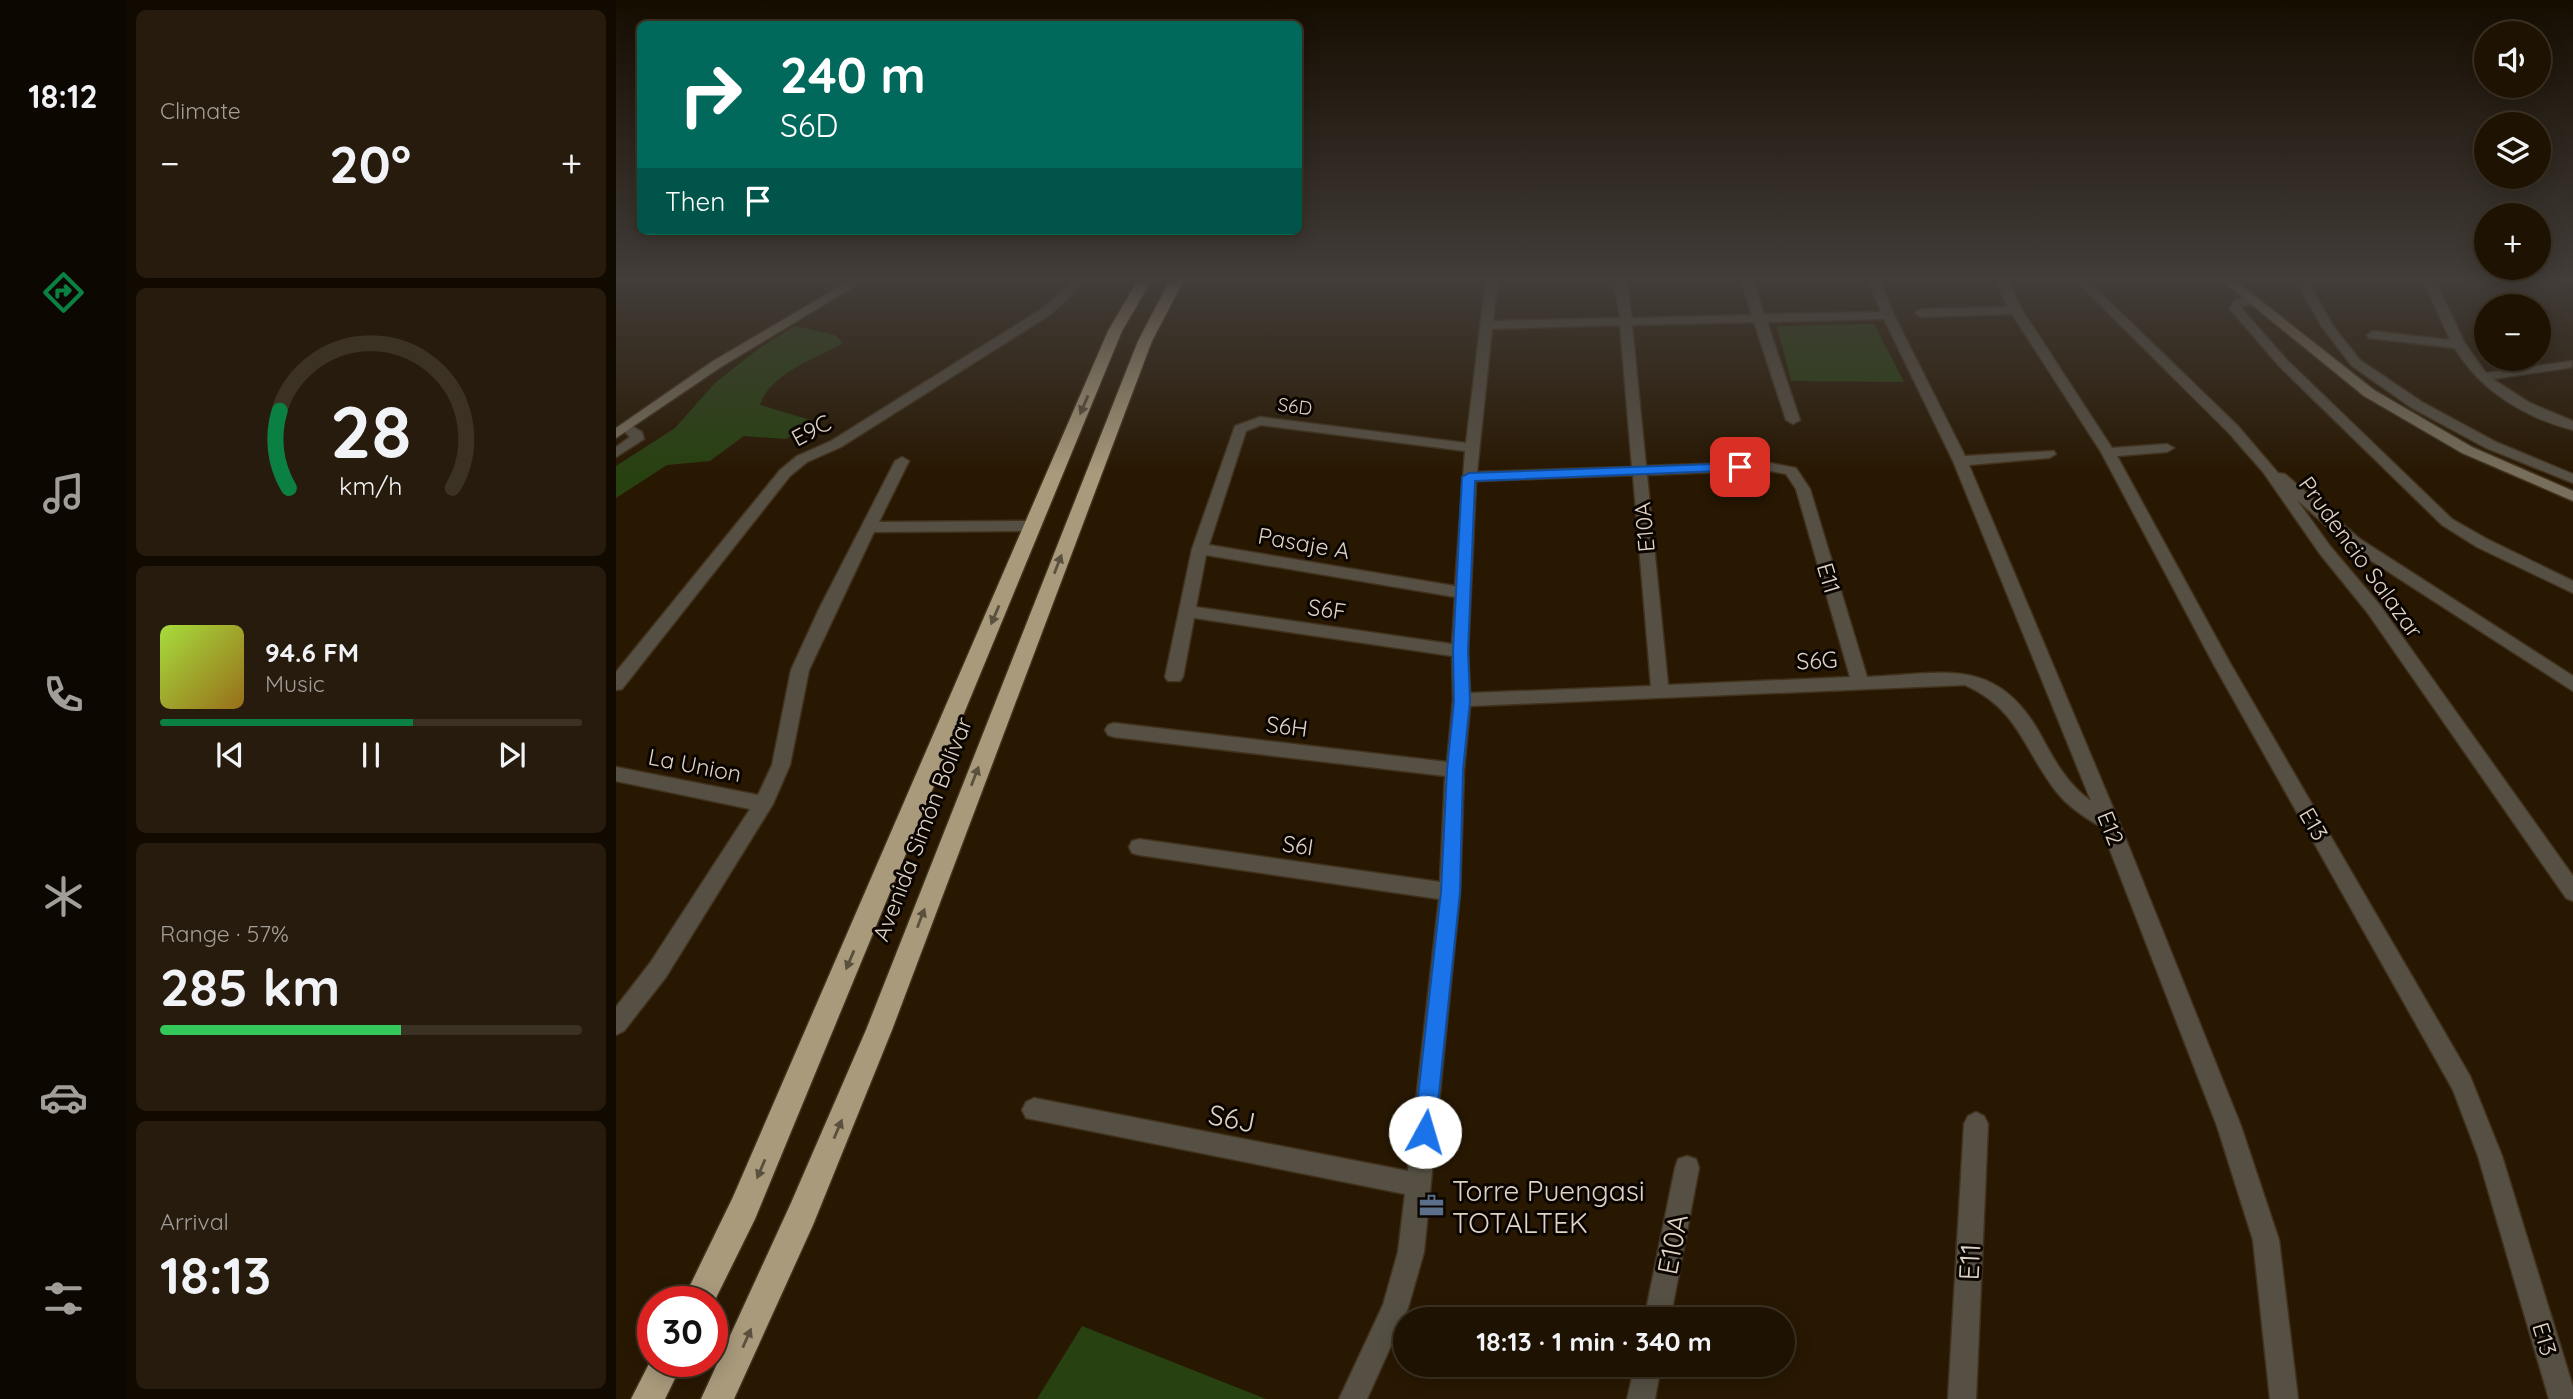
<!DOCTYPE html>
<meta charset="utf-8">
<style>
body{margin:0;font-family:Quicksand,sans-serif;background:#261b0c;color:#f1f3f6;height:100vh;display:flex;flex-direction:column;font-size:26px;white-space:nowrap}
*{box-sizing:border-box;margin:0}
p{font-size:23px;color:#a19e99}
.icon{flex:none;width:38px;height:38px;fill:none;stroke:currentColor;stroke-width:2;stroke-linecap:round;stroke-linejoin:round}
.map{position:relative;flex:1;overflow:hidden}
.drawer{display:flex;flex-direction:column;gap:10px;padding:10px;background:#100a01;width:490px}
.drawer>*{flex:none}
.top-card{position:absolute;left:21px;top:21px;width:665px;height:214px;border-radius:10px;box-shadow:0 4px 18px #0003,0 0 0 2px #3c3224;background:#00695c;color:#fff;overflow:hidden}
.controls{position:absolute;left:1858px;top:21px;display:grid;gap:14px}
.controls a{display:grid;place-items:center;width:77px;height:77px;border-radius:50%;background:#1e1202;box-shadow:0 4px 18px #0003,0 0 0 2px #3c3224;font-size:35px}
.speed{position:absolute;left:21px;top:1286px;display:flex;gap:14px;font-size:35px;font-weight:700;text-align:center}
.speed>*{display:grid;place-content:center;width:91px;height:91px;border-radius:50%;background:#1e1202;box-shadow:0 4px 18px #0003,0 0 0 2px #3c3224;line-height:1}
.speed .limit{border:10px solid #d22;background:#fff;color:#111}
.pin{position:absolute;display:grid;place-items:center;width:60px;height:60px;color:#fff;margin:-30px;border-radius:14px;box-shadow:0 4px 10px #0006}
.me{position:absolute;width:77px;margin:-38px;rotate:6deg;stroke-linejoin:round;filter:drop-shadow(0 0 5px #0008)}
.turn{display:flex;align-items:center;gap:24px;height:147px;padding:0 28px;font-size:32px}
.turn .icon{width:91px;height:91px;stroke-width:2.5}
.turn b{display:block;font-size:49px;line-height:60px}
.then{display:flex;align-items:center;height:66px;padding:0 28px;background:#0003;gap:14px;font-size:26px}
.big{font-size:52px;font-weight:700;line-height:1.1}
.drawer .card{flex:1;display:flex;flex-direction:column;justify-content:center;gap:10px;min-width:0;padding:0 24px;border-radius:10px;background:#261b0c}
.drawer .dial{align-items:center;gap:0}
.dial svg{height:182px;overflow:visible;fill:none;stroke:#3c3224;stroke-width:7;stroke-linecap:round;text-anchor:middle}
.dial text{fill:#f1f3f6;stroke:none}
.song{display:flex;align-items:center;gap:21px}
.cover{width:84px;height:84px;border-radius:10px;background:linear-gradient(135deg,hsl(80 70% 55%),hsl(40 70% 35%))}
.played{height:7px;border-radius:4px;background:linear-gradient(90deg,#0b8043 60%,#3c3224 60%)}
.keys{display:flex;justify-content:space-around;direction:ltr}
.heat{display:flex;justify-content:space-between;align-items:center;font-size:38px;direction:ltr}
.charge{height:10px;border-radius:5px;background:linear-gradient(90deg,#34c759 57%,#3c3224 0)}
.trip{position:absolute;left:777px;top:1307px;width:402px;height:70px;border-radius:35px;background:#1e1202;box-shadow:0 4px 18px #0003,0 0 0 2px #3c3224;font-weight:700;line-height:70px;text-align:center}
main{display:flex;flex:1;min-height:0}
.tab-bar{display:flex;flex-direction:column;width:126px;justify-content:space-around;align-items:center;background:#0c0701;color:#a19e99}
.tab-bar .icon{width:49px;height:49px}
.tab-bar .active{color:#0b8043}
.tab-bar b{font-size:32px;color:#f1f3f6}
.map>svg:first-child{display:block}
.green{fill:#284111}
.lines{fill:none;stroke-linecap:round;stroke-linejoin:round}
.street-casing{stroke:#41321d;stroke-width:3}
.secondary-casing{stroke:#41321d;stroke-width:3}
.highway-casing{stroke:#41321d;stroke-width:3}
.street{fill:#565044;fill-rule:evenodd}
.secondary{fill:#776e5b;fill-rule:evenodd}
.highway{fill:#a99a7c;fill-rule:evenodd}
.oneway{fill:#5a503e}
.route{fill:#1a73e8;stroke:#114b97;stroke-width:2}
.labels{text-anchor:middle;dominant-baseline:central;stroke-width:6;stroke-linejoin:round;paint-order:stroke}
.far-street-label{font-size:19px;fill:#ded3c5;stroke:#0b0501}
.street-label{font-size:23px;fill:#ded3c5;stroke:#0b0501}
.near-street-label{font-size:28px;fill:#ded3c5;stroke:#0b0501}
.near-poi-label{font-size:28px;fill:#ded3c5;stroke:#0b0501;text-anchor:start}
</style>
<main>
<nav class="tab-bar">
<b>18:12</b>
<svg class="icon active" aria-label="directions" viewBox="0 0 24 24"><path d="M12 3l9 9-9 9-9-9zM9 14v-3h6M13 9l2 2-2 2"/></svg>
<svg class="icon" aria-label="music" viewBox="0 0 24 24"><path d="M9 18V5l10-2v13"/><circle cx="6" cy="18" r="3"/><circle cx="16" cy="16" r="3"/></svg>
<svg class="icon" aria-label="phone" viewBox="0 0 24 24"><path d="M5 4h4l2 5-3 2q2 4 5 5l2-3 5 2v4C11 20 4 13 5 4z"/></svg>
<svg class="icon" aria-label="climate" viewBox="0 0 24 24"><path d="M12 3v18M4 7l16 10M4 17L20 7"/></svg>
<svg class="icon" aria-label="car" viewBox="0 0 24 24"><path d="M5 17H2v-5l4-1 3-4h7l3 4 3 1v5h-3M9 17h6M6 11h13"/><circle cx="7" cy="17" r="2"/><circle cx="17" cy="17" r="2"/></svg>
<svg class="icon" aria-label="filters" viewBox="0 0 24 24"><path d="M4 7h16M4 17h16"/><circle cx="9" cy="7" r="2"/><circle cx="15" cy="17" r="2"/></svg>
</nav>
<section class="drawer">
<div class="card"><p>Climate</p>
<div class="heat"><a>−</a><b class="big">20°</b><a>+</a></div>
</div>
<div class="card dial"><svg viewBox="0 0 100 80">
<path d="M14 69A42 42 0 1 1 86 69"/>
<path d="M14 69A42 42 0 0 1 10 35" stroke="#0b8043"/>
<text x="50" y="56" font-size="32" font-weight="700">28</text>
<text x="50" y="72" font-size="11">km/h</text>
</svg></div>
<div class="card">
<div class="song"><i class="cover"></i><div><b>94.6 FM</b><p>Music</p></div></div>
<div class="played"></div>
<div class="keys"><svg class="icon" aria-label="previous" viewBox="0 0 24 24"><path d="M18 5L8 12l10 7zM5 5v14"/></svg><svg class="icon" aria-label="pause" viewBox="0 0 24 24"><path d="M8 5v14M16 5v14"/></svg><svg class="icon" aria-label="next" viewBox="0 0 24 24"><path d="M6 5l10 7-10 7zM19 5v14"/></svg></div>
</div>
<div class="card"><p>Range · 57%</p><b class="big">285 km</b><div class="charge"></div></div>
<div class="card"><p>Arrival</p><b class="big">18:13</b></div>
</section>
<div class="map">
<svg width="1957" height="1399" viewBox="0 0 1957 1399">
<rect width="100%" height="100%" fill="#281802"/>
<path class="green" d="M 1258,324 L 1288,382 L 1175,381 L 1161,326 Z
M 179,326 L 219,335 L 227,343 C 201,358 153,374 144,405 L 201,422 L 170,439 L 128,436 L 94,461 L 51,465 L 0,498 L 0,466 L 59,428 L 99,383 L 142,349 Z
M 466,1326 L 650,1399 L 421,1399 Z"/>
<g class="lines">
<defs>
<path id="street" d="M 461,278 L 473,278 L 435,314 L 225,447 L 191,462 L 174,476 L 6,689 L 0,690 L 0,672 L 164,470 L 181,456 L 215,441 L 427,308 Z
M 870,278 L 882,278 L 877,321 L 1004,318 L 998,278 L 1010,278 L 1016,318 L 1136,315 L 1124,278 L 1136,278 L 1148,314 L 1265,312 L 1251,278 L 1263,278 L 1278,315 L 1349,456 L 1438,451 L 1440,454 L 1433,458 L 1353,465 L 1503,822 L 1625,1126 L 1663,1240 L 1682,1399 L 1654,1399 L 1637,1240 L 1601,1126 L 1485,827 C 1468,817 1451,806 1439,790 C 1407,748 1402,709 1349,685 L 854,706 L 848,770 L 844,892 L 808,1252 L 792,1308 L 751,1399 L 723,1399 L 767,1305 L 782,1252 L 789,1194 L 410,1118 L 406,1110 L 410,1102 L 418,1098 L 792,1171 L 823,899 L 523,855 L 516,853 L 513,847 L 516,841 L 523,839 L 824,882 L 829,776 L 498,737 L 492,735 L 489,730 L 492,725 L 498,723 L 831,762 L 837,700 L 836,656 L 578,618 L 567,677 L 564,681 L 552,681 L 549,677 L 576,549 L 619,426 L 644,417 L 850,443 ZM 1268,319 L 1337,461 L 1475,801 C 1450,783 1437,758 1423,732 C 1379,655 1326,674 1251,677 L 1194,489 L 1180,468 L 1149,462 L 1030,466 L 1016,325 L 1138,322 L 1170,420 L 1177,424 L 1184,420 L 1151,322 ZM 1004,325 L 1016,467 L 861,472 L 876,329 ZM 645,425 L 849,451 L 839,586 L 593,545 L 630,431 ZM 1149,470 L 1170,474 L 1180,489 L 1234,677 L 1052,685 L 1031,475 ZM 1017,475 L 1035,686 L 854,693 L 852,651 L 860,481 ZM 590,555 L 839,597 L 836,644 L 580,607 Z
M 1378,278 L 1390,278 L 1406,310 L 1496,448 L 1551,444 L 1558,448 L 1551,452 L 1501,456 L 1614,663 L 1854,1076 L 1886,1156 L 1957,1387 L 1957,1399 L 1933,1399 L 1862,1156 L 1837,1090 L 1598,665 L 1485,452 L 1396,314 L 1305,317 L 1299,313 L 1305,309 L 1392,307 Z
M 1457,278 L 1469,278 L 1622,426 L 1662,473 L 1669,474 L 1744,539 L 1957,676 L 1957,691 L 1734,547 L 1681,500 L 1714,546 L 1763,604 L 1957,876 L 1957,901 L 1950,898 L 1751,612 L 1704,554 L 1647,472 L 1612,432 Z
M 1678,278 L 1690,278 L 1717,326 L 1744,360 L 1806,402 L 1880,442 L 1957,474 L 1957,483 L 1870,448 L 1796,408 L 1736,366 L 1706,327 Z
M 1806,278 L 1818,278 L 1848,342 L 1870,373 L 1956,361 L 1956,367 L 1952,368 L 1877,379 L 1914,403 L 1957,421 L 1957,430 C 1910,418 1864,391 1839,348 L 1753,338 L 1751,335 L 1757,331 L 1834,340 Z
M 1951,278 L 1957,278 L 1957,282 Z
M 1637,297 L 1641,298 L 1641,304 L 1627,306 L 1626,309 L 1671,360 L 1836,519 L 1871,539 L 1957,581 L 1957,593 L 1861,547 L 1826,525 L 1663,366 L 1614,309 L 1619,300 Z
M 11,423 L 26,432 L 28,439 L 0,457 L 0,447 L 14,437 L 4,427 Z
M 286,457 L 293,461 L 263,522 L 417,521 L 425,526 L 417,531 L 258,532 L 193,670 L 174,765 L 157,804 L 50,977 L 8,1031 L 0,1035 L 0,1007 L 34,963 L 134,809 L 0,781 L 0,767 L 142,795 L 156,765 L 175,670 L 203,609 L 279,461 Z
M 1360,1112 L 1368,1116 L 1372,1124 L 1360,1399 L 1332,1399 L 1348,1124 L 1352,1116 Z
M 1071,1156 L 1080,1159 L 1083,1168 L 1054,1320 L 1028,1320 L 1059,1168 L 1062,1159 Z
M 1019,1365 L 1045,1365 L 1039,1399 L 1011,1399 Z"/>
<path id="secondary" d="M 238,278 L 252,278 L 105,367 L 0,438 L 0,428 L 97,361 Z
M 1603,278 L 1616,278 L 1758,390 L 1856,447 L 1957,491 L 1957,501 L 1846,453 L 1748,396 Z"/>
<path id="highway" d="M 523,278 L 537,278 L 506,331 L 139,1219 L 96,1306 L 96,1302 L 66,1302 L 117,1197 L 492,331 Z
M 555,278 L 569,278 L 536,341 L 276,1030 L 197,1225 L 118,1399 L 85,1399 L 175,1203 L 250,1030 L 522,341 Z
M 37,1356 L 37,1362 L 67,1362 L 49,1399 L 15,1399 Z"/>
</defs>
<use href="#street" class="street-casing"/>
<use href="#secondary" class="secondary-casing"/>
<use href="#highway" class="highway-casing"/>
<use href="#street" class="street"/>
<use href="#secondary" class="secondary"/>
<use href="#highway" class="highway"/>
</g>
<defs><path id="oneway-solid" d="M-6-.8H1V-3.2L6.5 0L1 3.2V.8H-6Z" transform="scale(1.75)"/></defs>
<g class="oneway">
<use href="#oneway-solid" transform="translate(468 405) rotate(113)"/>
<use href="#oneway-solid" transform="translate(442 564) rotate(-69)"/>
<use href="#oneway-solid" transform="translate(379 615) rotate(113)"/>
<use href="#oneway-solid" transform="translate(359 776) rotate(-69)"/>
<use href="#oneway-solid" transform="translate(305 918) rotate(-69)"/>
<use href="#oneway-solid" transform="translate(234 960) rotate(113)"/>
<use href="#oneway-solid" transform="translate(222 1129) rotate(-67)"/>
<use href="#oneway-solid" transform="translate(145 1169) rotate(113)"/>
<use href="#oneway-solid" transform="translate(131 1338) rotate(-66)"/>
</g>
<linearGradient id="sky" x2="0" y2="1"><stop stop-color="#160d01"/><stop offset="0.59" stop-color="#423d39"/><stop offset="1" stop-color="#423d39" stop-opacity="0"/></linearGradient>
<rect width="1957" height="474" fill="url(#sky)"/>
<path class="route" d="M 1124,463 L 1128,464 L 1128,470 L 859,481 L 852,651 L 854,701 L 847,770 L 844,892 L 819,1132 L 816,1139 L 809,1142 L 801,1139 L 798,1132 L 825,892 L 831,770 L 838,701 L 837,651 L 846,477 L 853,473 Z"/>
<defs>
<symbol id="office-bare" viewBox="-9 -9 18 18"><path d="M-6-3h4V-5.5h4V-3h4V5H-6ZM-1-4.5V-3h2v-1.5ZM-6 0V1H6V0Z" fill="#5c6f8a" stroke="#0b0501" stroke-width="2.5" paint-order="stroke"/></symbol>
</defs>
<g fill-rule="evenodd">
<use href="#office-bare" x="798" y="1188" width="35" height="35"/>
</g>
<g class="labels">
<g class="far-street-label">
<text transform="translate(679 406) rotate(7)">S6D</text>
</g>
<g class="street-label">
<text transform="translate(195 430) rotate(-28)">E9C</text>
<text transform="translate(1028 527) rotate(-95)">E10A</text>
<text transform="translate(688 543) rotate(10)">Pasaje A</text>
<text transform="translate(1745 557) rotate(54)">Prudencio Salazar</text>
<text transform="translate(1213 578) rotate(73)">E11</text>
<text transform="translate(711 609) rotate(8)">S6F</text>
<text transform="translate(1201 660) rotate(-3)">S6G</text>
<text transform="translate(671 726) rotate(7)">S6H</text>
<text transform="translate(79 765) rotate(11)">La Union</text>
<text transform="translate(1698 824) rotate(60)">E13</text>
<text transform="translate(1495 828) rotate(68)">E12</text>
<text transform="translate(306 829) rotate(-69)">Avenida Simón Bolívar</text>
<text transform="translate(682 845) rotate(8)">S6I</text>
<text transform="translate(1929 1339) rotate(73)">E13</text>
</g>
<g class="near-street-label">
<text transform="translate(616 1118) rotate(11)">S6J</text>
<text transform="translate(1056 1244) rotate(-79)">E10A</text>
<text transform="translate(1353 1262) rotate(-87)">E11</text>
</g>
<g class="near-poi-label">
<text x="836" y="1190">Torre Puengasi<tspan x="836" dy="32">TOTALTEK</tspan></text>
</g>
</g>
</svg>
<div class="controls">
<a><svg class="icon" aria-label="sound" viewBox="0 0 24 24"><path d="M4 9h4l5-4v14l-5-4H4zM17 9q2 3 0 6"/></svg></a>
<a><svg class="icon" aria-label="layers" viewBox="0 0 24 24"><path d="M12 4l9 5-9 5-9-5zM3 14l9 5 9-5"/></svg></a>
<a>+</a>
<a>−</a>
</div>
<div class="speed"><div class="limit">30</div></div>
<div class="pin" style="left:1124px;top:467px;background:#d93025"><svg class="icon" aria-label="arrive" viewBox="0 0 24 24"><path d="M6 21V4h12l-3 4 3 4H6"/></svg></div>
<svg class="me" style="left:809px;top:1132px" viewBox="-20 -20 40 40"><circle r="19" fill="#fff"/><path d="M0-13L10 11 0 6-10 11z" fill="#1a73e8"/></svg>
<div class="trip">18:13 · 1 min · 340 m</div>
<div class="top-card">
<div class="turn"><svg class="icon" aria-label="right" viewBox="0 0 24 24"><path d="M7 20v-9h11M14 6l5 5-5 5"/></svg><div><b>240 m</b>S6D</div></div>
<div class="then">Then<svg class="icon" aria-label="arrive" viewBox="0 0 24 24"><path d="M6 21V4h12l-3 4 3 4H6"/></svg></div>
</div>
</div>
</main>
